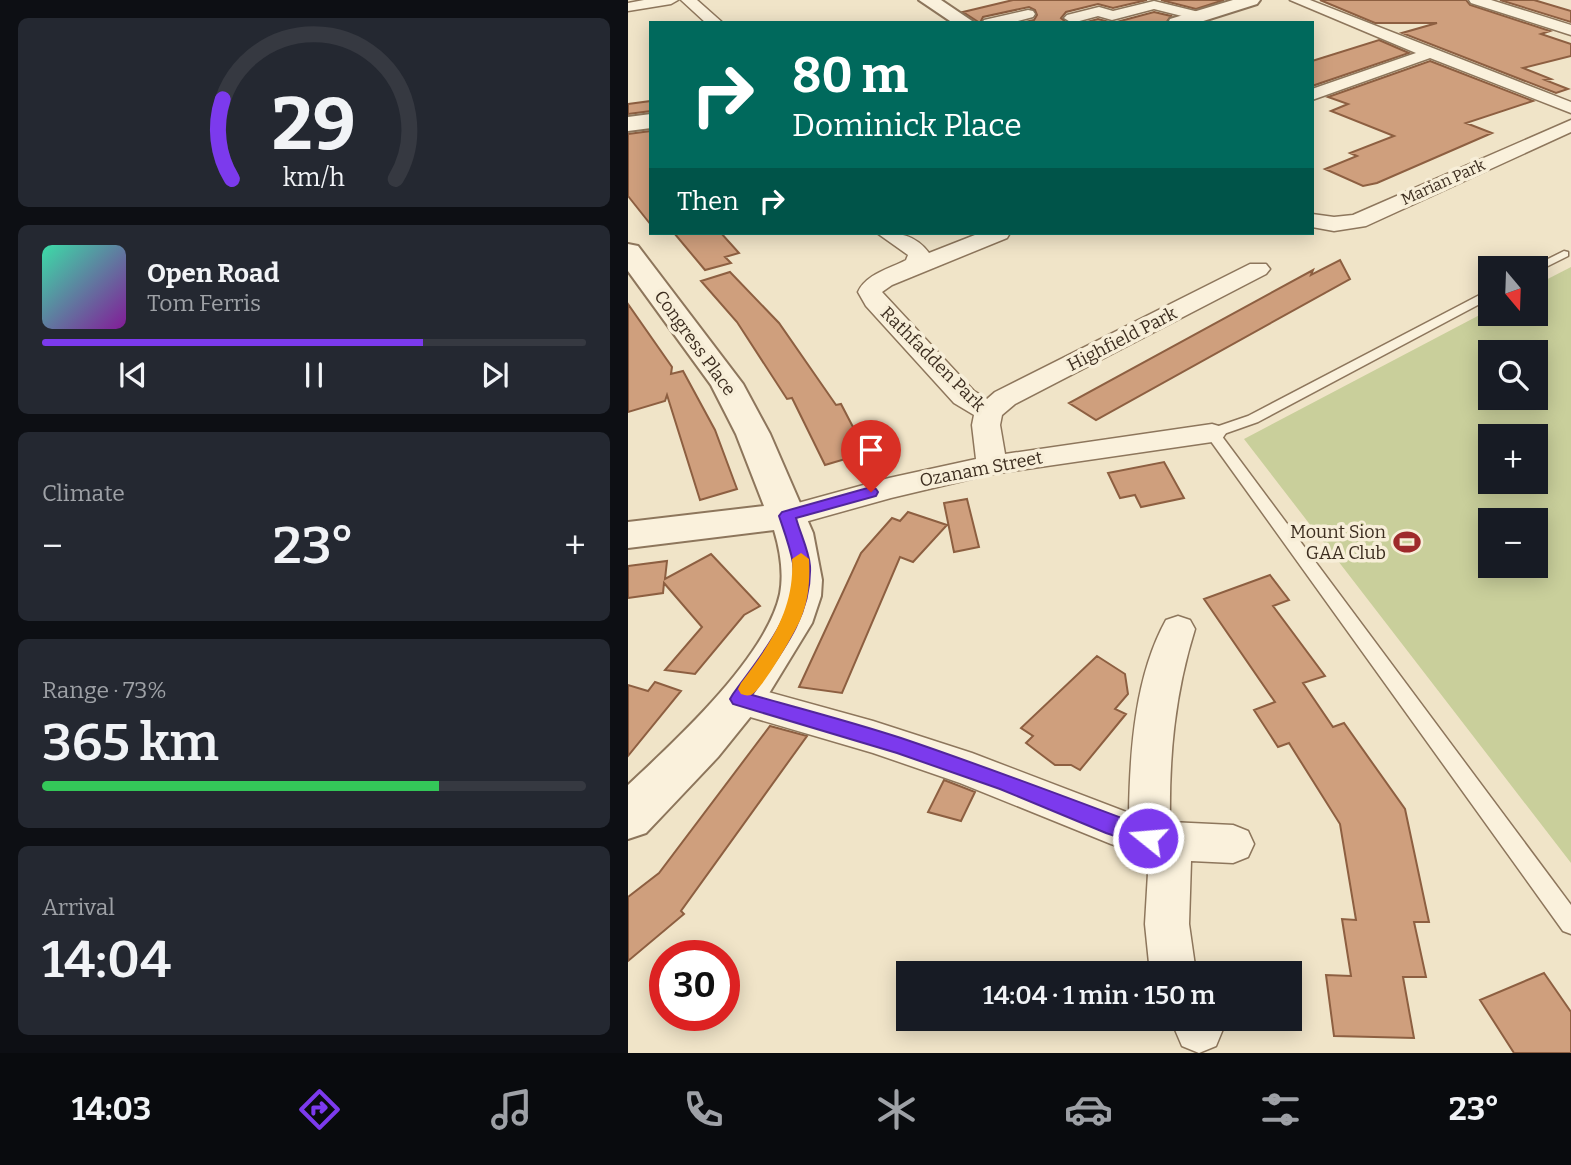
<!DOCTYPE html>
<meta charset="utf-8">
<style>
body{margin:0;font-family:Bitter,serif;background:#242831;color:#f1f3f6;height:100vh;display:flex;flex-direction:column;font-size:26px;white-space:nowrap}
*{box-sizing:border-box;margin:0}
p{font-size:23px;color:#9ea1a6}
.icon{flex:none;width:38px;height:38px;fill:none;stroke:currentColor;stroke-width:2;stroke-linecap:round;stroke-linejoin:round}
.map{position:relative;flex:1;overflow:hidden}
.drawer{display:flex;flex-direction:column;gap:18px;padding:18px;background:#0d0f14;width:628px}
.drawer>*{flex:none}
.guide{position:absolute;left:21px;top:21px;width:665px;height:214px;border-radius:0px;box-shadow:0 4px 18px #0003;background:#00695c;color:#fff;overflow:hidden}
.needle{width:46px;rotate:161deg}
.fabs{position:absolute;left:850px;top:256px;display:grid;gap:14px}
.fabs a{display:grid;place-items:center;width:70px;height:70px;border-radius:0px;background:#171b24;box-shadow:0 4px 18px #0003;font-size:35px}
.speed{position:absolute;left:21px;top:940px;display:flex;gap:14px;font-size:35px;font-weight:700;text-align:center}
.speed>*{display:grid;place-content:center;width:91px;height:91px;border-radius:50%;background:#171b24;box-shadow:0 4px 18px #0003;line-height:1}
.speed .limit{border:10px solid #d22;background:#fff;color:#111}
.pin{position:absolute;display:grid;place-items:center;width:60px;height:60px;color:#fff;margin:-72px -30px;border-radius:50% 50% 50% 0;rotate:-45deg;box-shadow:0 0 7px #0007}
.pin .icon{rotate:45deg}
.me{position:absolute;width:77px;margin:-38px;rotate:287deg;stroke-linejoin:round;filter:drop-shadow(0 0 5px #0008)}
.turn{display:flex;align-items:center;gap:24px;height:147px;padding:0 28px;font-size:32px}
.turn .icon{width:91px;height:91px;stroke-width:2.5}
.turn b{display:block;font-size:49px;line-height:60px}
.then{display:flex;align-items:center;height:66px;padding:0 28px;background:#0003;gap:14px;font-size:26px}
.big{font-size:52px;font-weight:600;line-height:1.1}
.drawer .tile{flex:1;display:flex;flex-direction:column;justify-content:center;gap:10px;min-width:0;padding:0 24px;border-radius:10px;background:#242831}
.drawer .dial{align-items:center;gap:0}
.dial svg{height:182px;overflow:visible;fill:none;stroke:#363941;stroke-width:7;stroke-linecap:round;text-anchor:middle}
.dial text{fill:#f1f3f6;stroke:none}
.song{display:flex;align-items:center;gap:21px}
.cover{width:84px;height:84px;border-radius:10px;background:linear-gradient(135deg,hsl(160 70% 55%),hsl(290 70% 35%))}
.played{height:7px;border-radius:4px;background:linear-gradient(90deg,#7c3aed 70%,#363941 70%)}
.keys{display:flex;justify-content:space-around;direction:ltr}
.heat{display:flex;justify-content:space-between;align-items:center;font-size:38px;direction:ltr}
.charge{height:10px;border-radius:5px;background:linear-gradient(90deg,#34c759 73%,#363941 0)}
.trip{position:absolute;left:268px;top:961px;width:406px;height:70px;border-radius:0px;background:#171b24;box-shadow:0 4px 18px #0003;font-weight:600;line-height:70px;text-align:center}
.menu{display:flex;height:112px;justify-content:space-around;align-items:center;background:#090b0e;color:#9ea1a6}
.menu .icon{width:49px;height:49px}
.menu .current{color:#7c3aed}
.menu b{font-size:32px;color:#f1f3f6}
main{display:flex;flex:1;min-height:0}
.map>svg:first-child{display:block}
.green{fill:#c9cf9b;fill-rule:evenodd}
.building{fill:#cf9f7d;stroke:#8d5f41;stroke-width:2}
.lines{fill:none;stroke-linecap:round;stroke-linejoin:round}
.service-casing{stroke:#8d765c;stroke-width:3}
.minor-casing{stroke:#8d765c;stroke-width:3}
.tertiary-casing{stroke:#8d765c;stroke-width:4}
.service{fill:#faf1dc;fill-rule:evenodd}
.minor{fill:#faf1dc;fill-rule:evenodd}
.tertiary{fill:#faf1dc;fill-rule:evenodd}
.route{fill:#7c3aed;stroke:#51269a;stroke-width:2}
.slow{fill:#f59e0b}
.labels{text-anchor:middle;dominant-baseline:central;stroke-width:7;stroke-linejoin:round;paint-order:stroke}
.far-street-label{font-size:16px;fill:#3d2e20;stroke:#f7eed8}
.street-label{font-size:18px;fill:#3d2e20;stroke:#f7eed8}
.poi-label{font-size:18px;fill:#3d2e20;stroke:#f7eed8;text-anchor:end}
</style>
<main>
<section class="drawer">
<div class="tile dial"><svg viewBox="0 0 100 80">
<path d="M14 69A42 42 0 1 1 86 69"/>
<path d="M14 69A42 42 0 0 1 10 34" stroke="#7c3aed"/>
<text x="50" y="56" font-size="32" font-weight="700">29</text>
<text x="50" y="72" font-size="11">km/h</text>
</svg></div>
<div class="tile">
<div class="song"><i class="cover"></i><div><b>Open Road</b><p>Tom Ferris</p></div></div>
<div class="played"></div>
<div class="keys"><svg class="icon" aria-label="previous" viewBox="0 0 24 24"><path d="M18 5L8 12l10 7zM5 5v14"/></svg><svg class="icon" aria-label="pause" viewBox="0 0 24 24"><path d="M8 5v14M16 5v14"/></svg><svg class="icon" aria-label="next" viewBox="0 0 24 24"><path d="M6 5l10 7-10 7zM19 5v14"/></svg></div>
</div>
<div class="tile"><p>Climate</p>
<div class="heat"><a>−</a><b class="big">23°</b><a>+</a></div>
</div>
<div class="tile"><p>Range · 73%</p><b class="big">365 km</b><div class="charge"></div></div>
<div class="tile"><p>Arrival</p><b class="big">14:04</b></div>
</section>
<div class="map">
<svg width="943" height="1053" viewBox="0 0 943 1053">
<rect width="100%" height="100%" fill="#f0e4c8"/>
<path class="green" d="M 943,267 L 943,863 L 616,439 L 863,309 L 863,313 L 908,313 L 908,285 ZM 863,352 L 908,352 L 908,397 L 863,397 ZM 863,436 L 908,436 L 908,481 L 863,481 ZM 863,520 L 908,520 L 908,565 L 863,565 Z"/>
<path class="building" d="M 385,0 L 519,0 L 485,8 L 470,4 L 438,12 L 433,18 L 439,23 L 393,23 L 406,20 L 409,15 L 407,10 L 401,7 L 355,17 L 352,23 L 335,12 Z
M 533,0 L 596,0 L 568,9 Z
M 692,0 L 838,0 L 842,5 L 922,31 L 913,34 L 943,44 L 943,56 L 895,68 L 923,79 L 917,80 L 940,89 L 928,93 L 774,33 L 809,23 L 747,23 Z
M 872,0 L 906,0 L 943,11 L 943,22 Z
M 526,12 L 543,16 L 538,23 L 455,23 L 470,19 L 485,23 Z
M 751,40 L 781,53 L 684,86 L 684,61 Z
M 802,61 L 905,101 L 838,123 L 864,133 L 749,183 L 735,186 L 697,169 L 729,156 L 722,153 L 766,136 L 703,111 L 720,104 L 700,97 Z
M 23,101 L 23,111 L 0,114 L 0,104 Z
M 23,131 L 23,225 L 0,196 L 0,134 Z
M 46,233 L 93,233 L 111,253 L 97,257 L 103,263 L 77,270 Z
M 712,260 L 722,279 L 468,420 L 441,403 L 685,270 L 683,275 Z
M 102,272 L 151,323 L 208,405 L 213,404 L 225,427 L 244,422 L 258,447 L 197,465 L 164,398 L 159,399 L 109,322 L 73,281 Z
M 0,304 L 44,367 L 43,374 L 55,371 L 87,430 L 109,489 L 72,500 L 39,395 L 37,401 L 0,412 Z
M 536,462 L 556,498 L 513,507 L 507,495 L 492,498 L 480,473 Z
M 339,499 L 351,547 L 326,552 L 316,503 Z
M 280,512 L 319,525 L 285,562 L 272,557 L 214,693 L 171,687 L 233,553 L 264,518 L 272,521 Z
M 83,554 L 132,606 L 116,615 L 67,674 L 37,670 L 74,627 L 36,583 L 35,593 L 0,598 L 0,566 L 39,561 L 37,579 Z
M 642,575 L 661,600 L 645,606 L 697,676 L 675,683 L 705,727 L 716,723 L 777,809 L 801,922 L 786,922 L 798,977 L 775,977 L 786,1038 L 706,1036 L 698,975 L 723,976 L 714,919 L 728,920 L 712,824 L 661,743 L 650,747 L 626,710 L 647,702 L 576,599 Z
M 469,656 L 497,674 L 500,694 L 487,709 L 498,714 L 452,770 L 443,765 L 427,765 L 398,743 L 405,736 L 393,728 Z
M 27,682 L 53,691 L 0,756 L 0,685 L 20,691 Z
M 142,726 L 179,736 L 53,911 L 56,914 L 0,961 L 0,897 L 31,873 Z
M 316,780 L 347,792 L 333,821 L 300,812 Z
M 916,973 L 943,1012 L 943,1053 L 886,1053 L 852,1000 Z"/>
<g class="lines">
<defs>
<path id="service" d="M 936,251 L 940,252 L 940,256 L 912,270 L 902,268 Z
M 863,289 L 863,298 L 630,422 L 593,435 L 943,905 L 943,934 L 935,931 L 577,433 L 579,430 L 620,416 Z"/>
<path id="minor" d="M 16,0 L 50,0 L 43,4 L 0,11 L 0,3 Z
M 53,0 L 69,0 L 95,23 L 78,23 Z
M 662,0 L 682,0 L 943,102 L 943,113 L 802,58 L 684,100 L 684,89 L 788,53 Z
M 841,0 L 863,0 L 943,25 L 943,35 L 843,3 Z
M 526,1 L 575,13 L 577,16 L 570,20 L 526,9 L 484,20 L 470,16 L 444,23 L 436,18 L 439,15 L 471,7 L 485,11 Z
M 400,10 L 405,11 L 407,14 L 405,17 L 382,23 L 354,23 L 356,20 Z
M 943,120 L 943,132 L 738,226 L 706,231 L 684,227 L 684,214 L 706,217 L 725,215 Z
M 249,233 C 270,232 288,235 301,253 L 352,233 L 382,233 L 379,238 L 264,285 L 254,292 L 346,391 L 359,399 L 367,392 L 622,264 L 638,264 L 642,269 L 638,274 L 387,404 L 374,415 L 372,425 L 377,454 L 584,424 L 594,427 L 598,433 L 594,439 L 584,442 L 364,474 L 263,498 L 159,527 L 148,523 L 143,516 L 148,509 L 261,478 L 348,459 L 344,425 L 346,415 L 326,403 L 238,306 L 230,292 C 238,274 261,269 278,260 L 280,255 Z
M 550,616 L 562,620 L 567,629 C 547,693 541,755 542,822 L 605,825 L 620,831 L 626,844 L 620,857 L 605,863 L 563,861 L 561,924 L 568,973 L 522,973 L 517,924 L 521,856 L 483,844 L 332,783 L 245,753 L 98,710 L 92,699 L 98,688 L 111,684 L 245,721 L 344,753 L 501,813 C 502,750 507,676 538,620 Z
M 542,1018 L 591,1018 L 595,1029 L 588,1046 L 571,1053 L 554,1046 Z"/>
<path id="tertiary" d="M 291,0 L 313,0 L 347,23 L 325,23 Z
M 605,0 L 632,0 L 629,4 L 569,23 L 540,23 L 542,19 Z
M 23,114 L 23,128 L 0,131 L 0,117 Z
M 0,244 L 10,246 L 115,384 L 142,434 L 185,533 L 194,580 L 193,596 L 184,623 L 140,695 L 90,757 L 39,811 L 18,833 L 0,839 L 0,785 C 47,741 138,658 152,594 C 156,573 152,550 146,530 L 0,548 L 0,522 L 136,506 L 108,434 L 83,385 L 0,271 Z"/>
</defs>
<use href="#service" class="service-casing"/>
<use href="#minor" class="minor-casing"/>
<use href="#tertiary" class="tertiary-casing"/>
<use href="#service" class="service"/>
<use href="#minor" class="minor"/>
<use href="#tertiary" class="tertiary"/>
</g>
<path class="route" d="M 243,487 L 248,489 L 250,492 L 248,496 L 168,518 C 172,533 181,551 182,566 C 184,617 151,656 124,695 C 174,709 224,722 273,738 C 359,767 443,799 528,831 L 531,838 L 528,844 L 520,847 L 478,833 L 372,789 L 269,753 L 105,704 L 102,699 L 105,694 C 132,656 172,613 165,563 C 162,547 156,531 151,516 L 154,512 Z"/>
<path class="slow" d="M 173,553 L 181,559 C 182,579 181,599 173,618 C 168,631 134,690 123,695 C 118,696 117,695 113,694 L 110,689 L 113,683 C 142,645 167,609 164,559 Z"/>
<defs>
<symbol id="stadium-bare" viewBox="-9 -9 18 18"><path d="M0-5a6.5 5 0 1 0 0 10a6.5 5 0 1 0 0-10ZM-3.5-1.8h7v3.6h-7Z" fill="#9e2a2b" stroke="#f7eed8" stroke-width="2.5" paint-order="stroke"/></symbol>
</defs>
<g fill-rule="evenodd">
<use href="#stadium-bare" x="760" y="523" width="38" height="38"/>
</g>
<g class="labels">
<g class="far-street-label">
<text transform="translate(815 182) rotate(-24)">Marian Park</text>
</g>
<g class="street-label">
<text transform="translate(494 339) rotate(-27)">Highfield Park</text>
<text transform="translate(67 343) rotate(54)">Congress Place</text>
<text transform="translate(305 359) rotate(45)">Rathfadden Park</text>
<text transform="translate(353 469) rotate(-11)">Ozanam Street</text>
</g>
<g class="poi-label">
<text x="758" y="532">Mount Sion<tspan x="758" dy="21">GAA Club</tspan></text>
</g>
</g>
</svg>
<div class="fabs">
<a><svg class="needle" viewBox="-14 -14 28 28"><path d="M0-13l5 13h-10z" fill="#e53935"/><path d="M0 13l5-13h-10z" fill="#9ea1a6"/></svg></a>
<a><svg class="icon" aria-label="search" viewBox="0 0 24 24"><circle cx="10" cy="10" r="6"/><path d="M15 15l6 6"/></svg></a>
<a>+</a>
<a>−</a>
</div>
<div class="speed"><div class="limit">30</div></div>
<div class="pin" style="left:243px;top:492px;background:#d93025"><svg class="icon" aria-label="arrive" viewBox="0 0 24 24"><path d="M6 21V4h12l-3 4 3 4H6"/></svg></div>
<svg class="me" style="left:520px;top:838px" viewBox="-20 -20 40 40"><circle r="17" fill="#7c3aed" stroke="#fff" stroke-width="3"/><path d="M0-11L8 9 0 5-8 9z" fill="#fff"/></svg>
<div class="trip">14:04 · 1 min · 150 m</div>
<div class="guide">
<div class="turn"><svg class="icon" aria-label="right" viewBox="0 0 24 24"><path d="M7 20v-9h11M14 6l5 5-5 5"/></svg><div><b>80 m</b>Dominick Place</div></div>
<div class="then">Then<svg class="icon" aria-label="right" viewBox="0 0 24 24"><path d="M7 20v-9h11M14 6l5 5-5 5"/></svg></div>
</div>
</div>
</main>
<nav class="menu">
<b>14:03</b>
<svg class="icon current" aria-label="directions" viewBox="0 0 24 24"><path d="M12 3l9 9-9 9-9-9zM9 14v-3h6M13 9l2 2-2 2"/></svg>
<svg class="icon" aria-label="music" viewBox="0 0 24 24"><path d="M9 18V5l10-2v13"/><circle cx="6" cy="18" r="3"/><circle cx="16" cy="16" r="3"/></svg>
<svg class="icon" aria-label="phone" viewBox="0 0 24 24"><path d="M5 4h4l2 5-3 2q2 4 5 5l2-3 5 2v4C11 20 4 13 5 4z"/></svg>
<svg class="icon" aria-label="climate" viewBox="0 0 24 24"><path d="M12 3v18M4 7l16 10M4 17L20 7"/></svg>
<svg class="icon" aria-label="car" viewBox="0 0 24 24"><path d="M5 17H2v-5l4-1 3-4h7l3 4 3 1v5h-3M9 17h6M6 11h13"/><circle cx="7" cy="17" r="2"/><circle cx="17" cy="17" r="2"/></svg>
<svg class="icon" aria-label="filters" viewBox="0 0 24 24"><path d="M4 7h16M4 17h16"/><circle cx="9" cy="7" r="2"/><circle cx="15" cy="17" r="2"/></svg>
<b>23°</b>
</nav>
